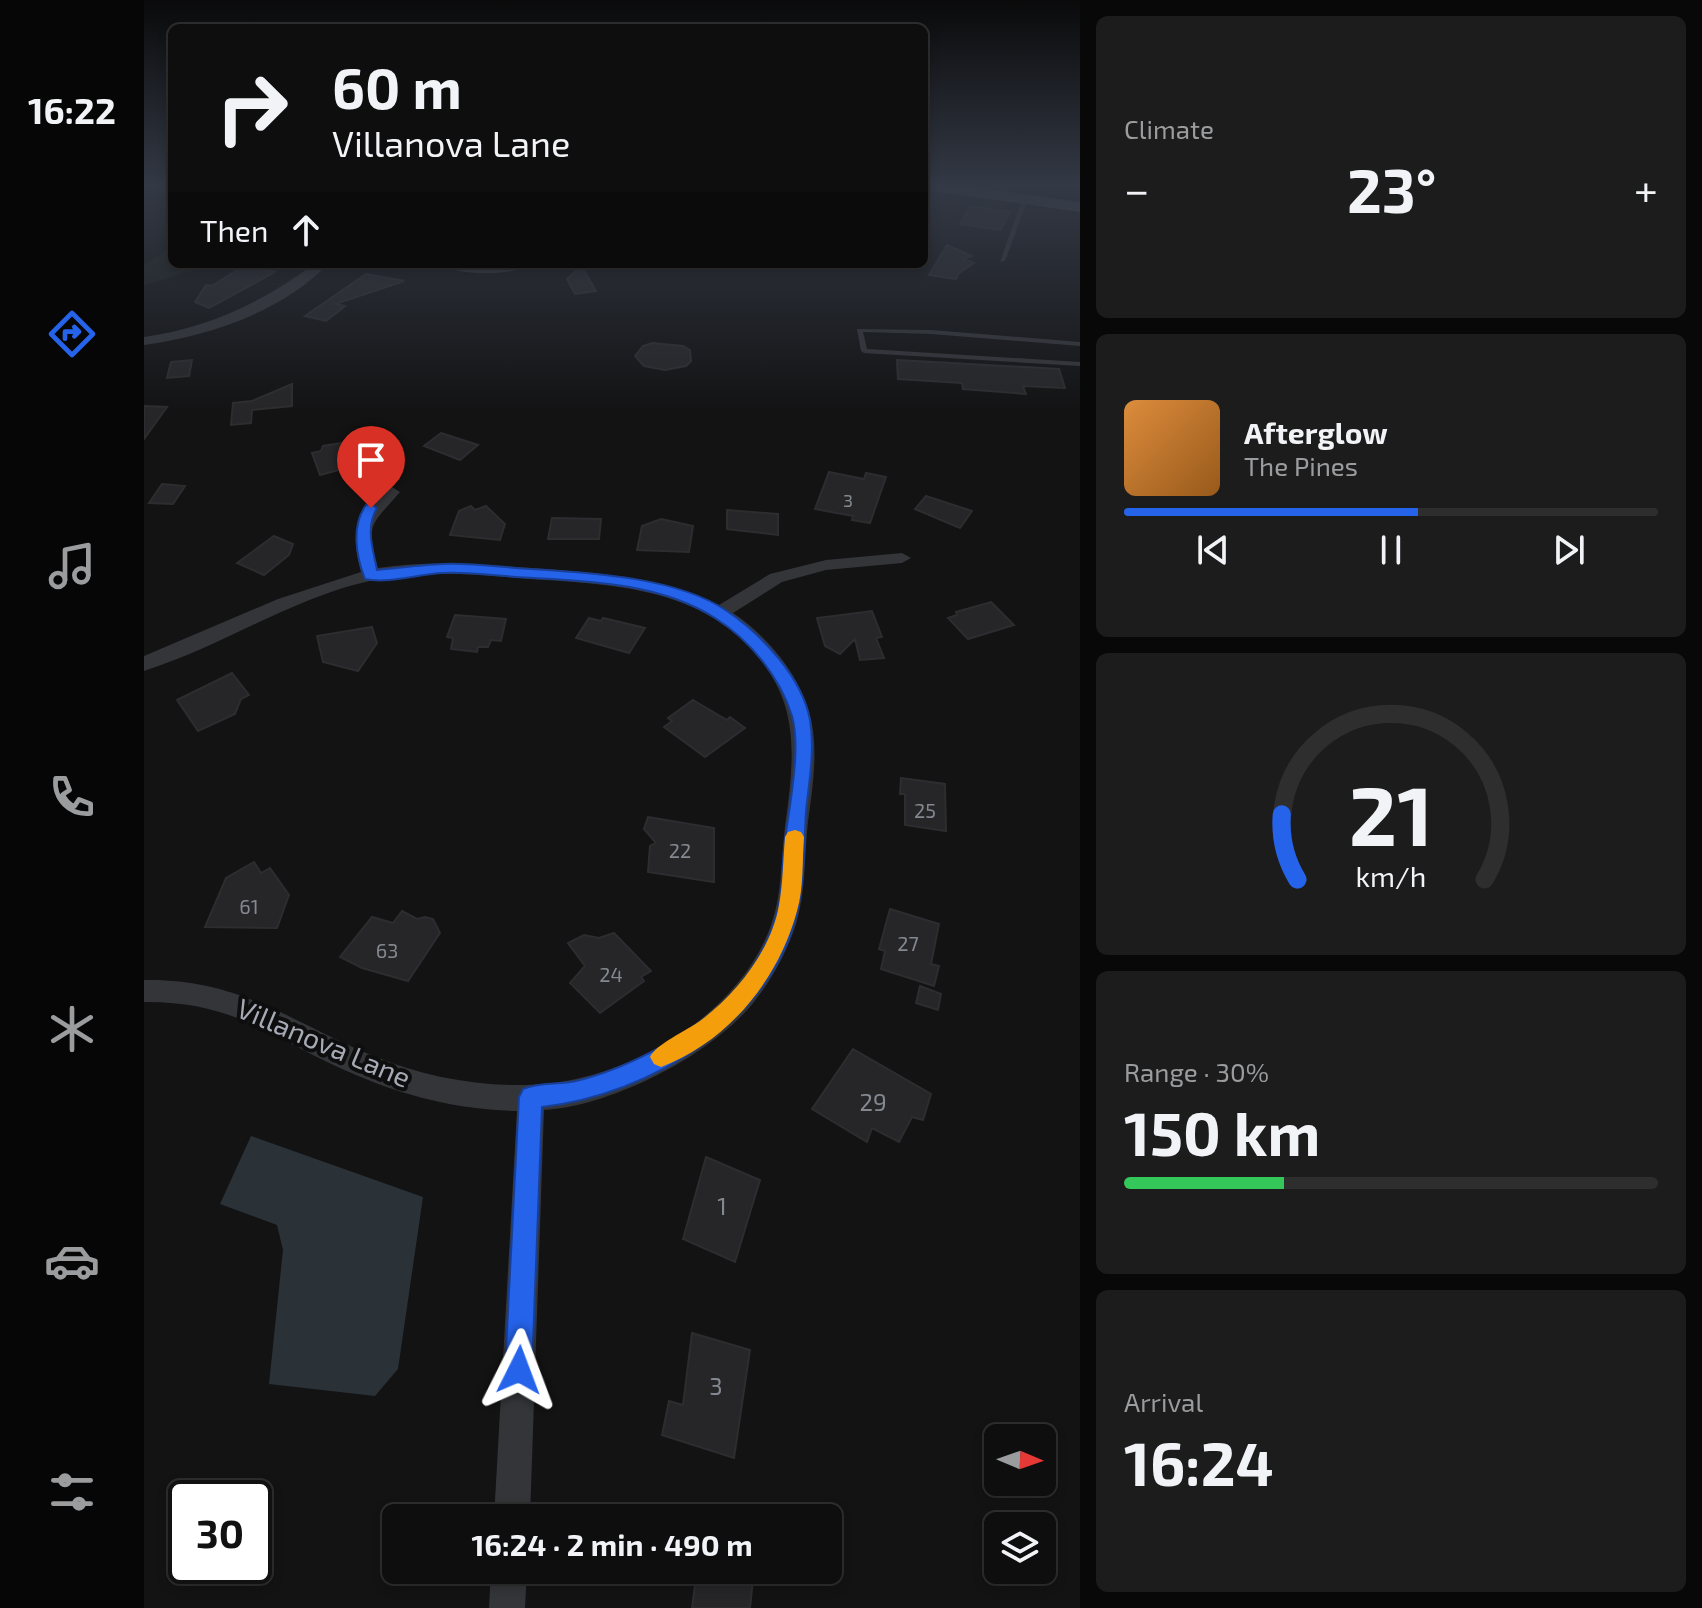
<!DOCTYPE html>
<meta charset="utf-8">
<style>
body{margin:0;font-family:"Exo 2",sans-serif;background:#1c1c1d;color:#f1f3f6;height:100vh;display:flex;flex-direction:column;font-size:30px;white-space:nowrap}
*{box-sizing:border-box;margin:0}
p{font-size:26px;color:#9b9c9e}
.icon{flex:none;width:44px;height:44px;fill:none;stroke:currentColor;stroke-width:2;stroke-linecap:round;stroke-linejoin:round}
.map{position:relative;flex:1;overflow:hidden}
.drawer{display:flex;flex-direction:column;gap:16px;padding:16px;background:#080808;width:622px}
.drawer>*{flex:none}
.guide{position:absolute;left:24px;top:24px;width:760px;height:244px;border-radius:12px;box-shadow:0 4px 12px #0003,0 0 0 2px #2e2e2f;background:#0e0e0f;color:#f1f3f6;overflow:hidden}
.needle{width:52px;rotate:92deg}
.tools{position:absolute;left:840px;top:1424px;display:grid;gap:16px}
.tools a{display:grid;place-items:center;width:72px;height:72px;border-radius:12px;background:#0e0e0f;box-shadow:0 4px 12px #0003,0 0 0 2px #2e2e2f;font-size:40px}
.speed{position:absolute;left:24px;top:1480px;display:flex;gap:16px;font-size:40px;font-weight:700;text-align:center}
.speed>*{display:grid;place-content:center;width:104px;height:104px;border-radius:50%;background:#0e0e0f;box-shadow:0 4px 12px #0003,0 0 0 2px #2e2e2f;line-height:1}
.speed .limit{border:4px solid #111;border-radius:12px;background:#fff;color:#111}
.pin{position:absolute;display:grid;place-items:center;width:68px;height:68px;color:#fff;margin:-82px -34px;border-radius:50% 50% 50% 0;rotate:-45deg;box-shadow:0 0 8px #0007}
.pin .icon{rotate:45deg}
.me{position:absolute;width:88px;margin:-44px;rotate:3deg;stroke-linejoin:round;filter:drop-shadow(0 0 6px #0008)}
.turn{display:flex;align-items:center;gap:28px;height:168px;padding:0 32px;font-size:36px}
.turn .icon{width:104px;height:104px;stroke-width:2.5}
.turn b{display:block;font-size:56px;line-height:68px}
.then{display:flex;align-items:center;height:76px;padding:0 32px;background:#0003;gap:16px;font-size:30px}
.big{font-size:60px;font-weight:700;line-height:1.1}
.drawer .widget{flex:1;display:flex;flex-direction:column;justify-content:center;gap:12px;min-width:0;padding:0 28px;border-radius:12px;background:#1c1c1d}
.drawer .dial{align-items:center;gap:0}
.dial svg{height:208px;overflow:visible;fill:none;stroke:#2e2e2f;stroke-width:7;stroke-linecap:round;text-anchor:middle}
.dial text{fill:#f1f3f6;stroke:none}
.song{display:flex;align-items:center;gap:24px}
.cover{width:96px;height:96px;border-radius:12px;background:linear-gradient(135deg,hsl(30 70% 55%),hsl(30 70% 35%))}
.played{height:8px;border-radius:4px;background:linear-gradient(90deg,#2563eb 55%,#2e2e2f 55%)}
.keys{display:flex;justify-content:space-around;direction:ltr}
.heat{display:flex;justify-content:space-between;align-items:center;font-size:44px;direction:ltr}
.charge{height:12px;border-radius:6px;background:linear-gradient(90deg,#34c759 30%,#2e2e2f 0)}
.trip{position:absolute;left:238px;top:1504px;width:460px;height:80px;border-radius:12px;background:#0e0e0f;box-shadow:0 4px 12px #0003,0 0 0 2px #2e2e2f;font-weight:700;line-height:80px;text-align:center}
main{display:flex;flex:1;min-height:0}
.tabs{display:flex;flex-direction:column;width:144px;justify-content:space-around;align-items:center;background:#060606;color:#9b9c9e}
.tabs .icon{width:56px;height:56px}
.tabs .on{color:#2563eb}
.tabs b{font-size:36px;color:#f1f3f6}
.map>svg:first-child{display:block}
.green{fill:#191f1a}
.water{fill:#2a3137}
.building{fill:#262628;stroke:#2d2d30;stroke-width:2}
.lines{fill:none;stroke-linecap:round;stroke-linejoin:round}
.lane{fill:#343539;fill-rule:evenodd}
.street{fill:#343539;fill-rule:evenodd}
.primary{fill:#505258;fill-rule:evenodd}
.route{fill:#2563eb;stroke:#184099;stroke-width:2}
.slow{fill:#f59e0b}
.labels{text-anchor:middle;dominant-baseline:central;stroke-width:8;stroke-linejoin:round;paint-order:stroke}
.far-number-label{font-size:18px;fill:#848890}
.number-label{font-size:20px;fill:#848890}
.near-number-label{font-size:24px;fill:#848890}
.near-street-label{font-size:28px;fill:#a5aab4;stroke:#0e0e0f}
</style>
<main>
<nav class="tabs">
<b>16:22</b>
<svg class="icon on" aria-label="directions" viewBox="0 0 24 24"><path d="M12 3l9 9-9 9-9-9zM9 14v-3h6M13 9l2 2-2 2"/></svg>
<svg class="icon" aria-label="music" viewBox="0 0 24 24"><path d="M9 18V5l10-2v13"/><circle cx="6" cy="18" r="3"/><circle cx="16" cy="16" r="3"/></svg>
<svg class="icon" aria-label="phone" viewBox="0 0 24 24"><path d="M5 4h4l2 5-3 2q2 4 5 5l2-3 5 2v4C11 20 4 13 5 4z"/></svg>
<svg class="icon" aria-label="climate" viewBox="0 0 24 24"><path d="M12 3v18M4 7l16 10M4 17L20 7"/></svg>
<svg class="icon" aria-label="car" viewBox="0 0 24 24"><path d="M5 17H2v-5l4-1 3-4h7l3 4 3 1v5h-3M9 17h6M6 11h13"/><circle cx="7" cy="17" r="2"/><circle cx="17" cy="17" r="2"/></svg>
<svg class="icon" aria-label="filters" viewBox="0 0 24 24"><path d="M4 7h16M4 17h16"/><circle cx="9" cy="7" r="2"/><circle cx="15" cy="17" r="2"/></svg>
</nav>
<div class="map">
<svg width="936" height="1608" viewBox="0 0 936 1608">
<rect width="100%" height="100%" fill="#131314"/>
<path class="green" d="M 28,246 L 28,264 L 72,264 L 0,285 L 0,265 Z"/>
<path class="water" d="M 107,1136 L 279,1197 L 254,1369 L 231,1396 L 125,1384 L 139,1250 L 133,1225 L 76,1204 Z"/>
<path class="building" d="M 827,206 L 866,212 L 857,230 L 816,224 Z
M 803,245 L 828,256 L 820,259 L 830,263 L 815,273 L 812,279 L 785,275 Z
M 101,265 L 131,272 L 65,308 L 51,302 L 62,285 L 68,286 Z
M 437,266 L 452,291 L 431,294 L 423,279 Z
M 222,274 L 260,281 L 191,304 L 201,306 L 182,321 L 161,316 Z
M 508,343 L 539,346 L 546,350 L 547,361 L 542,366 L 521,370 L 500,366 L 491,356 L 499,346 Z
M 48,360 L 45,376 L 23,378 L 27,362 Z
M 753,360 L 915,369 L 921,388 L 879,386 L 882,394 L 819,389 L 818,383 L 754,379 Z
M 148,384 L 148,406 L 108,410 L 107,423 L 87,425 L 89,403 L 108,401 Z
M 0,406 L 23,407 L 0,439 Z
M 297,433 L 334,445 L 316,460 L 280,446 Z
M 197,443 L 202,444 L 221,463 L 176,475 L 168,453 L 177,451 L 179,446 Z
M 685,472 L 720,479 L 722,473 L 742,477 L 726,523 L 708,520 L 709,516 L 671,509 Z
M 18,484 L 41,486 L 29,504 L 5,503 Z
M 782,496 L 828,511 L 816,528 L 771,509 Z
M 327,506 L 331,510 L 342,506 L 361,524 L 356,540 L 306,535 L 315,511 Z
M 583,510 L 634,514 L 634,535 L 583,529 Z
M 408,518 L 457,519 L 455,539 L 404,539 Z
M 517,519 L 549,526 L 545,552 L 493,550 L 498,526 Z
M 130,536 L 149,544 L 145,555 L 120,575 L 93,563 Z
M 847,602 L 870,625 L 824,639 L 804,618 L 813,615 L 812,612 Z
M 728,611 L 738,637 L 732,638 L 740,658 L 716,660 L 711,639 L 696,654 L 681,646 L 673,618 Z
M 311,615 L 362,619 L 357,641 L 347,640 L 344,647 L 334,647 L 333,652 L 307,649 L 309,638 L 303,637 Z
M 445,618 L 457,621 L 459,618 L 501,628 L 485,653 L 432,638 Z
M 228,627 L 233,643 L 214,671 L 179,662 L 173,636 Z
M 88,673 L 105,695 L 97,699 L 91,714 L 54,731 L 33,700 Z
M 549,700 L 583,720 L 586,717 L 601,728 L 561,757 L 520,727 L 528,721 L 524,718 Z
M 757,778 L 801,784 L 802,831 L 761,825 L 761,794 L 756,794 Z
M 504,817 L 570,828 L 570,882 L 504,872 L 506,846 L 512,843 L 500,829 Z
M 110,862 L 117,873 L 126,868 L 145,895 L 133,928 L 61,927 L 82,878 Z
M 746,909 L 795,924 L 787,964 L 795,966 L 790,986 L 737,969 L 741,951 L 735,949 Z
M 258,911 L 273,919 L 281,917 L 289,919 L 296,933 L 264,981 L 218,968 L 196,957 L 228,917 L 249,923 Z
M 470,933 L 507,971 L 497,977 L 500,981 L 456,1013 L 426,983 L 441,966 L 424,943 L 440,935 L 455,938 Z
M 776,986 L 797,994 L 794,1010 L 772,1003 Z
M 709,1049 L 787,1094 L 779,1120 L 768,1117 L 755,1142 L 728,1128 L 723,1142 L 668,1109 Z
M 562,1157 L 616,1180 L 591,1262 L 539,1239 Z
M 548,1333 L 606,1350 L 590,1458 L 518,1435 L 525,1401 L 539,1405 Z
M 516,1570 L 610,1570 L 606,1608 L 548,1608 L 551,1585 L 515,1576 Z"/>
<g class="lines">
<path class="lane" d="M 881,197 L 884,199 L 861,261 L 856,262 L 878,199 Z
M 713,329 L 787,330 L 936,342 L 936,346 L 787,334 L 719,332 L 723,349 L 936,362 L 936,366 L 720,353 L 717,351 Z"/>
<path class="street" d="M 170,264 L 184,264 C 138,312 64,336 0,345 L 0,337 C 64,328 119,302 170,264 Z
M 295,264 L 381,264 L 382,266 C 366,277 311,275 295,264 Z
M 248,487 L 256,492 C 228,525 221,522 234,568 C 285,560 336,564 388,568 C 453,573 516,576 575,605 L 626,574 L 682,560 L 758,553 L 767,558 L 758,563 L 682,570 L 638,582 L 589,613 C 627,638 664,685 669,731 C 673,761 668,792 664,822 C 660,856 662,892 652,924 C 642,955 625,985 604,1009 C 560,1058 467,1106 400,1110 L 386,1518 L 350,1518 L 373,1111 C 317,1110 263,1097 212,1075 C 131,1041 94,1001 0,1002 L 0,980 C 97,978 147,1023 232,1057 C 286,1079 351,1090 409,1083 C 496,1072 597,1011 627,925 C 639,892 637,854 642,819 C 652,745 655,693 596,638 C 539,586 459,584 386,579 C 342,575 298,571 254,576 C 163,587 86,644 0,671 L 0,656 L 134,599 L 217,572 C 208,540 207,499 248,487 Z
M 347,1570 L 383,1570 L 381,1608 L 345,1608 Z"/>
<path class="primary" d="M 789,187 L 828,187 L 936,202 L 936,212 L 797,192 Z"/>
</g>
<linearGradient id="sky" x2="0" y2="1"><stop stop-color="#0a0a0b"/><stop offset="0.45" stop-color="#333945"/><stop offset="1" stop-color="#333945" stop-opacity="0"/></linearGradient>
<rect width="936" height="412" fill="url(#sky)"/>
<path class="route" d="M 227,504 L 233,508 C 221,528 229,549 233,570 C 255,568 277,565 299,564 C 323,563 348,566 372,568 C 435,572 530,575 583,611 C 618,635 658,677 666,720 C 671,750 665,782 662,811 C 660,842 661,877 654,908 C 631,1021 505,1095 398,1107 L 388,1370 L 384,1380 L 375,1384 L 365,1380 L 361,1370 L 375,1097 L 379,1089 C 396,1082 414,1085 432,1081 C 479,1070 541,1038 576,1006 C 603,982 626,944 634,909 C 639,890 638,868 640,848 C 644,811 658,751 648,716 C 636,677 606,640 571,618 C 514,581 437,581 372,577 C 348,575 323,572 299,573 C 275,574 245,584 221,579 C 212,556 207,526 222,505 Z"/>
<path class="slow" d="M 651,830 L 657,832 L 660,837 C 658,861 660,888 653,911 C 634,980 585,1041 517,1067 L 510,1064 L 506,1057 C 511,1045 543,1030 556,1021 C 592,994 627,951 635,905 C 639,883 639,860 641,837 L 644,832 Z"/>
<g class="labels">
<g class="far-number-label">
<text x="704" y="500">3</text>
</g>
<g class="number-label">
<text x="781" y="810">25</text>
<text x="536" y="850">22</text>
<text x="105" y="906">61</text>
<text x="764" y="943">27</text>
<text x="243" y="950">63</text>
<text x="467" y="974">24</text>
</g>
<g class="near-number-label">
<text x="729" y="1101">29</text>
<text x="578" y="1205">1</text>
<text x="572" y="1385">3</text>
</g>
<g class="near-street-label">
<text transform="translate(180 1042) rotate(23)">Villanova Lane</text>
</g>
</g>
</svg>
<div class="tools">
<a><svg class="needle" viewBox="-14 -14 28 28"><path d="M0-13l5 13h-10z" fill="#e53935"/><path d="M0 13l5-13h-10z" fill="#9b9c9e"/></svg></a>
<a><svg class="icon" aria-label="layers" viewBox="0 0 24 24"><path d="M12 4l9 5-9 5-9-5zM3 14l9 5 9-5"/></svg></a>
</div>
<div class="speed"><div class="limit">30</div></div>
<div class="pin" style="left:227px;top:508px;background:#d93025"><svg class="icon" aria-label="arrive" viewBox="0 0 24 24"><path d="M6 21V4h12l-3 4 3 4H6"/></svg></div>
<svg class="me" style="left:375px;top:1370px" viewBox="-20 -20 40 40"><path d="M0-17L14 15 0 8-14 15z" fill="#2563eb" stroke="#fff" stroke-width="4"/></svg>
<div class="trip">16:24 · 2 min · 490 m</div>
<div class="guide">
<div class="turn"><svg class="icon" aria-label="right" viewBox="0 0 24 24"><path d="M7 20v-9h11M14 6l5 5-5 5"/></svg><div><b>60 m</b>Villanova Lane</div></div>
<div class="then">Then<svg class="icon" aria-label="ahead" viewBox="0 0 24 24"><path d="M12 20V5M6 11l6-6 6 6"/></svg></div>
</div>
</div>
<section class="drawer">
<div class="widget"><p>Climate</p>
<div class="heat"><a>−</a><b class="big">23°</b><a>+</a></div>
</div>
<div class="widget">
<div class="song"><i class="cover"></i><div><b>Afterglow</b><p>The Pines</p></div></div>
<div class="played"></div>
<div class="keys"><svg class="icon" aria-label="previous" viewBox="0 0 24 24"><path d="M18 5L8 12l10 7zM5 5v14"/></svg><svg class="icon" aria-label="pause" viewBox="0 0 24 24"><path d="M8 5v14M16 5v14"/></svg><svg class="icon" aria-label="next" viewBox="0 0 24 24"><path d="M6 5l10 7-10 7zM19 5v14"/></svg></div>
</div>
<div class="widget dial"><svg viewBox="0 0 100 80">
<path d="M14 69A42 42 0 1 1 86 69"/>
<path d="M14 69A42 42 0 0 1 8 44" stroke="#2563eb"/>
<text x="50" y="56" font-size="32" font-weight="700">21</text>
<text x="50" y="72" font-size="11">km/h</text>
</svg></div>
<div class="widget"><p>Range · 30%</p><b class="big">150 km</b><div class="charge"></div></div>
<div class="widget"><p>Arrival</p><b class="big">16:24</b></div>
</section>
</main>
